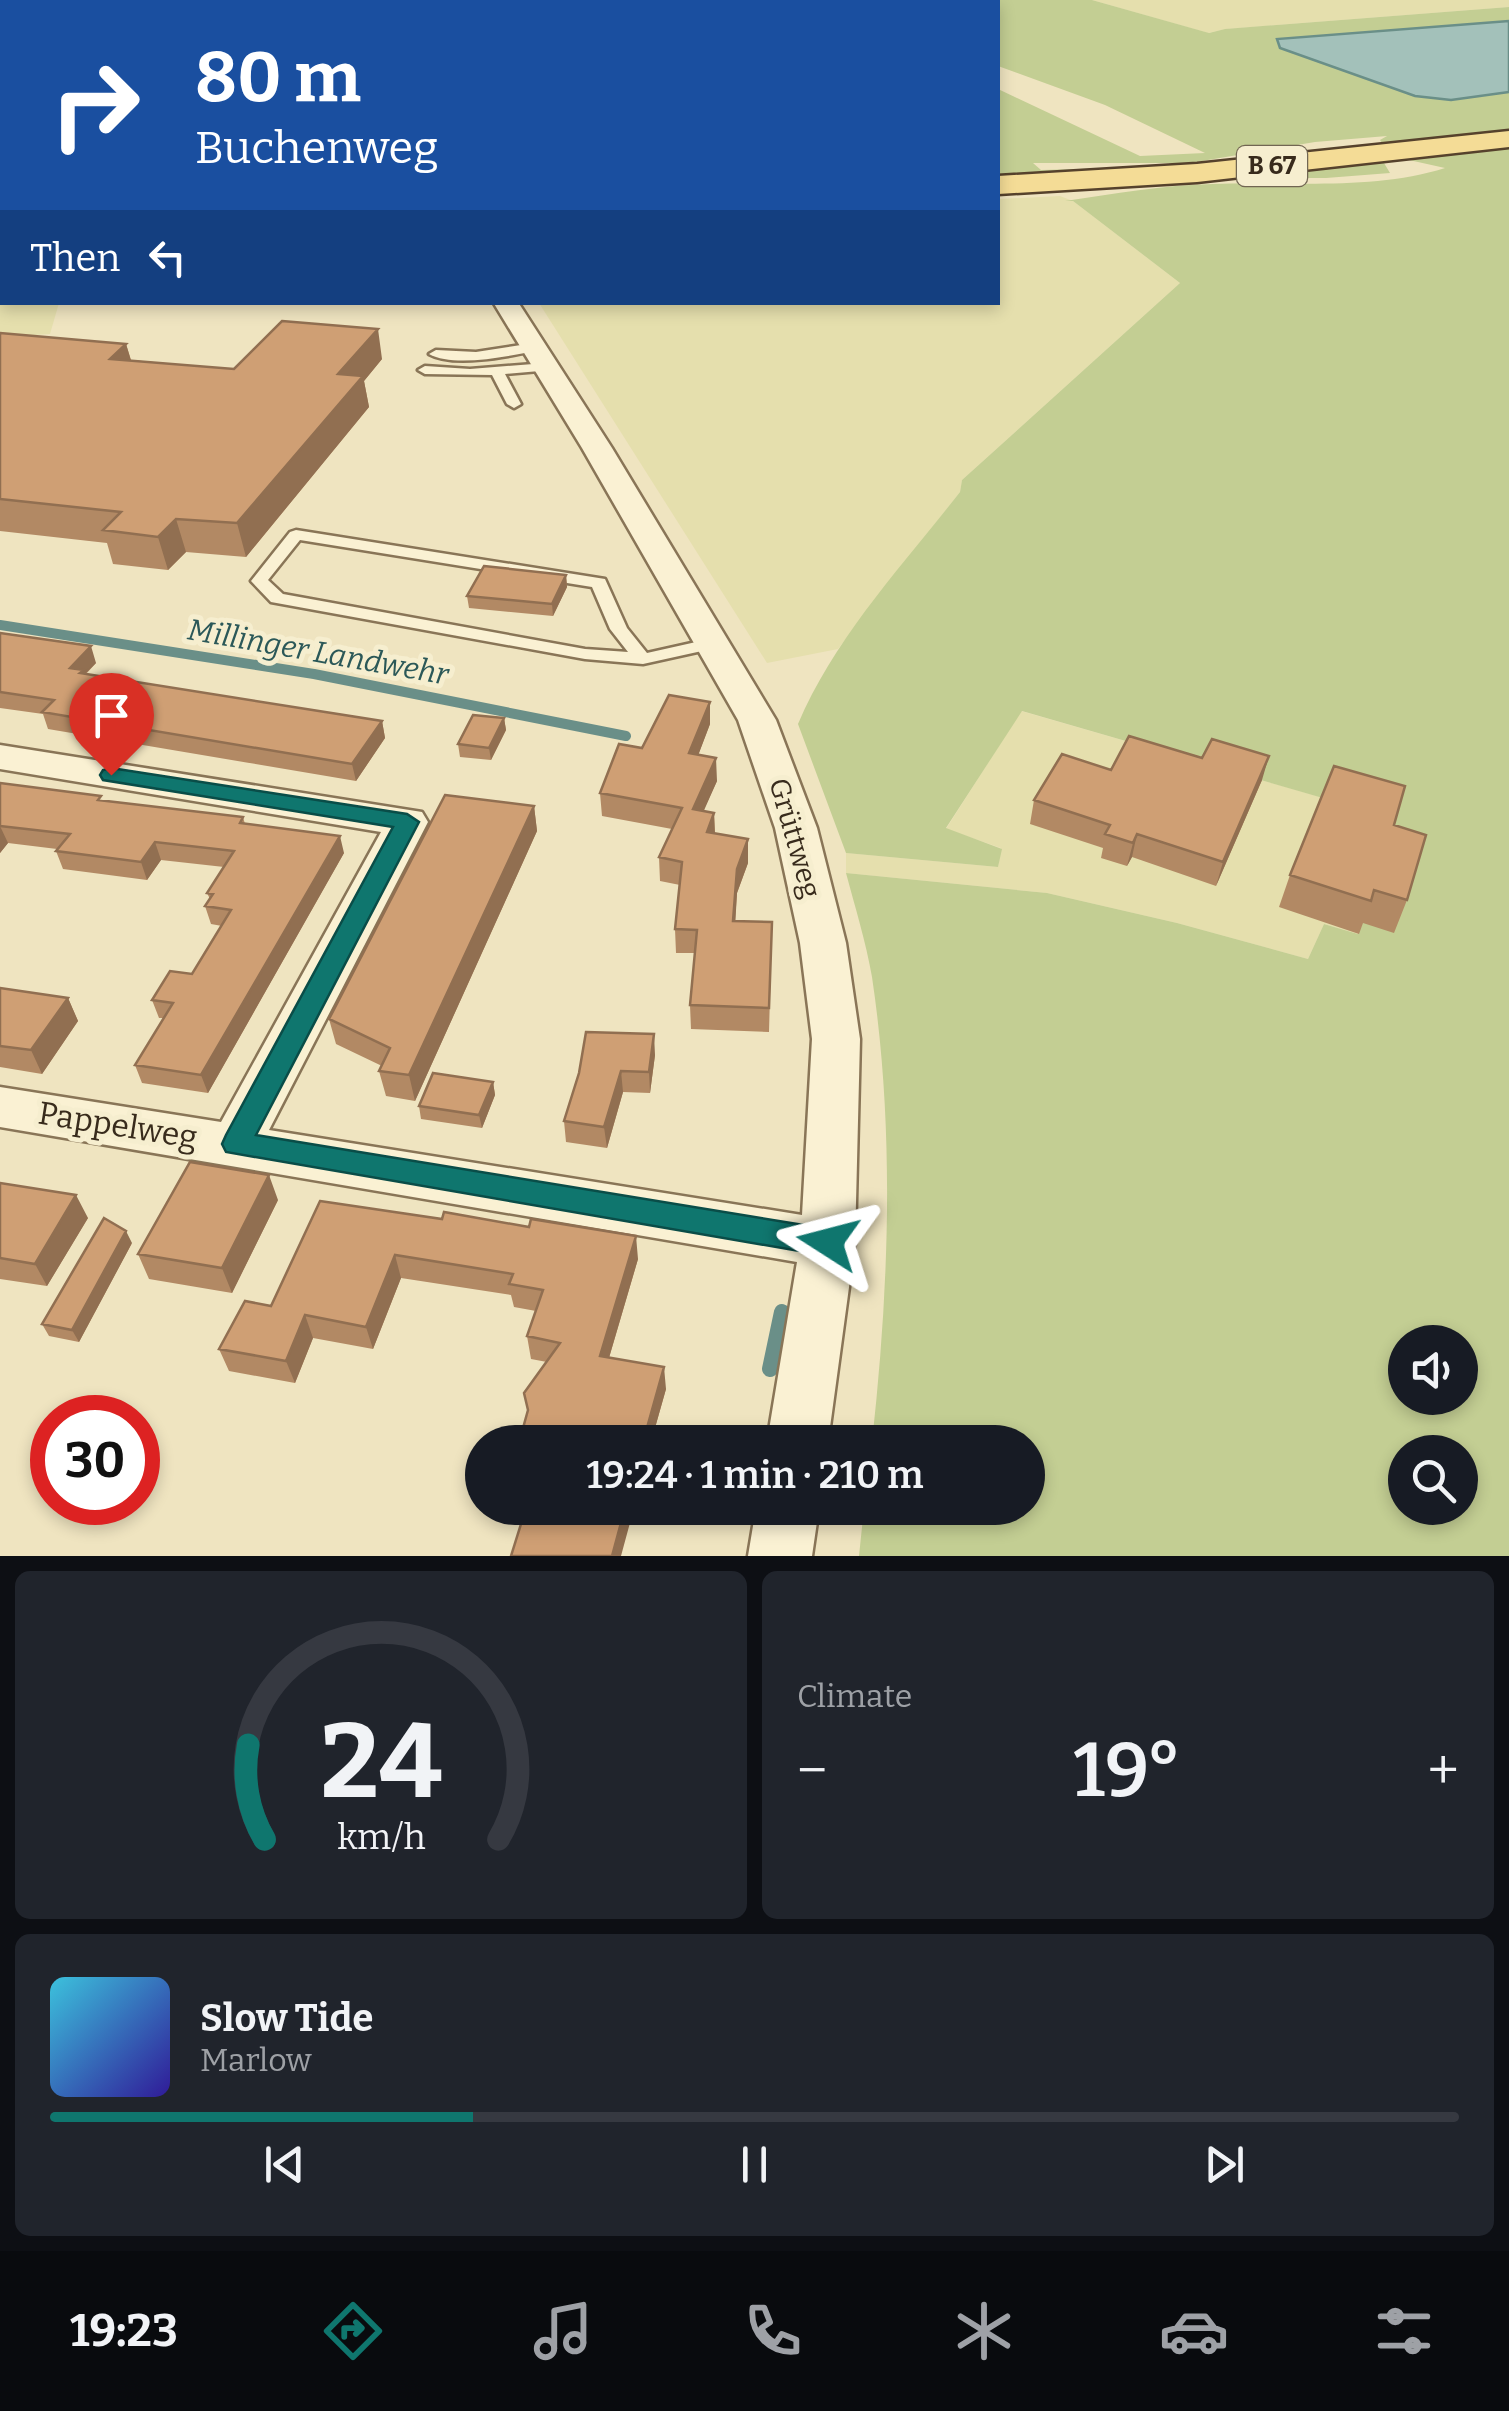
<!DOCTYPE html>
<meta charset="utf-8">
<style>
body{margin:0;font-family:Bitter,serif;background:#20242c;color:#f1f3f6;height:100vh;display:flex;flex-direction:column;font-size:38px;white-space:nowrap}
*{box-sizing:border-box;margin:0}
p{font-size:32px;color:#9ea1a6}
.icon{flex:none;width:55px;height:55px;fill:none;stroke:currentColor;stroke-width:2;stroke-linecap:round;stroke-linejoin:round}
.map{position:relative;height:1556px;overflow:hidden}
.sheet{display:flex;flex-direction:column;gap:15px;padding:15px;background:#0d0f14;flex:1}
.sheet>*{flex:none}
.banner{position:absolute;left:0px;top:0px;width:1000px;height:305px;box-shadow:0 5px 15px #0003;background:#1a4fa0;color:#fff;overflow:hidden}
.fabs{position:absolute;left:1388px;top:1325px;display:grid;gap:20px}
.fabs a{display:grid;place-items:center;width:90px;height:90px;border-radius:50%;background:#171b24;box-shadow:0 5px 15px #0003;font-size:50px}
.speed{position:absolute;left:30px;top:1395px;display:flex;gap:20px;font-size:50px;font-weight:700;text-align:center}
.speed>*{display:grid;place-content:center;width:130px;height:130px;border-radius:50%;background:#171b24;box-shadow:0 5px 15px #0003;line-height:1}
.speed .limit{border:15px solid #d22;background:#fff;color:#111}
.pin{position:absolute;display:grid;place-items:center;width:85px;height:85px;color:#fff;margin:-102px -42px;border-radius:50% 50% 50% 0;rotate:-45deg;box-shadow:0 0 10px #0007}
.pin .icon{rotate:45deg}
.me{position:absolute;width:110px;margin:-55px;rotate:279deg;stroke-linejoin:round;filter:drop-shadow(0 0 8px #0008)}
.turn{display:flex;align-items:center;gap:35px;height:210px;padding:0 30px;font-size:45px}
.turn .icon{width:130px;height:130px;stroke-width:2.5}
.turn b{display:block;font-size:70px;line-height:85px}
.then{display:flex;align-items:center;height:95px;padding:0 30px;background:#0003;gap:20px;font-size:38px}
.big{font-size:75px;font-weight:600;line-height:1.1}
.sheet .tile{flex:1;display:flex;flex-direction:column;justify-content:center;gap:15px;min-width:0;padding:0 35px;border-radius:15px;background:#20242c}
.sheet .dial{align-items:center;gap:0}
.dial svg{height:260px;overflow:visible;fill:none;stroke:#363941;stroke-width:7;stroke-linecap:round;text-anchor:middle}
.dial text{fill:#f1f3f6;stroke:none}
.song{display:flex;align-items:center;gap:30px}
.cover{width:120px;height:120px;border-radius:15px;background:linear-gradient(135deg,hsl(190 70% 55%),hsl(250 70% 35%))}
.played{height:10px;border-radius:5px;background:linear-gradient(90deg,#0f766e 30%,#363941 30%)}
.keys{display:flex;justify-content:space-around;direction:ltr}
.heat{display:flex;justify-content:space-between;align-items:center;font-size:55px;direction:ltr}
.sheet .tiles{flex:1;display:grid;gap:15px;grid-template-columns:1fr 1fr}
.tile:last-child{grid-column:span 2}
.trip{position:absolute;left:465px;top:1425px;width:580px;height:100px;border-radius:50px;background:#171b24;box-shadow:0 5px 15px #0003;font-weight:600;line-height:100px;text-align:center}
.tab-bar{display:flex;height:160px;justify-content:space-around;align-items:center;background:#090b0e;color:#9ea1a6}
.tab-bar .icon{width:70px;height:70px}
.tab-bar .selected{color:#0f766e}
.tab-bar b{font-size:45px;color:#f1f3f6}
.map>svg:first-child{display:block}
.farmland{fill:#e5dfad}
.green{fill:#c3ce93;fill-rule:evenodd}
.water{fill:#a3c1ba;stroke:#6a8f88;stroke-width:2.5}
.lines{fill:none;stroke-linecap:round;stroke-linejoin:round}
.stream-far1{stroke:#6a8f88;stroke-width:10}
.stream{stroke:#6a8f88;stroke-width:16}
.lane-casing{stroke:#897557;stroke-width:5}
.street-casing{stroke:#897557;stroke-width:5}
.primary-casing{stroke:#56422c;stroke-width:5}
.lane{fill:#faf1d3;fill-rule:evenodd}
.street{fill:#faf1d3;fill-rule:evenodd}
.primary{fill:#f4dc96;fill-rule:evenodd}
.wall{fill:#b28964}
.shaded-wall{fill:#916f51}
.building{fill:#cf9f74;stroke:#916f51;stroke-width:2.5}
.route{fill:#0f766e;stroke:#0a4d48;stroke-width:2.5}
.labels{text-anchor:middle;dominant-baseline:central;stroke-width:10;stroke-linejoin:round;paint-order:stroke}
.shield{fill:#f6eecf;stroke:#716652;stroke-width:2.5}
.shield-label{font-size:25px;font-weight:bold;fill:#382b1c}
.street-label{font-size:28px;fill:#382b1c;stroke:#f6eecf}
.water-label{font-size:30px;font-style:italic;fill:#2b5858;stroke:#f6eecf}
.near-street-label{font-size:32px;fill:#382b1c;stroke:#f6eecf}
</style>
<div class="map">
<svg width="1509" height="1556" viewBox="0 0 1509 1556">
<rect width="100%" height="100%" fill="#efe4c0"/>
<path class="farmland" d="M 1092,0 L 1509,0 L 1509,7 L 1226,29 L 1208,33 Z
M 1060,196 L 1073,201 L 1180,283 L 962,480 L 960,492 L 838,649 L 767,663 L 539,303 L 998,302 L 998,199 Z
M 0,204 L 2,302 L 59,303 L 50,334 L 0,337 Z
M 1021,711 L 1393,818 L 1394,933 L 1359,931 L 1358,934 L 1324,924 L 1308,959 L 1177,923 L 1047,893 L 846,873 L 846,853 L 998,867 L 1001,848 L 946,829 Z"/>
<path class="green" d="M 858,0 L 1092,0 L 1209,33 L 1225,29 L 1509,7 L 1509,21 L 1278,39 L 1415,96 L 1451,100 L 1509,92 L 1509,130 L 1385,148 L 1380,140 L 1387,136 L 1315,142 L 1190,163 L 1033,163 L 1041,170 L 1158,167 L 998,178 L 998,89 L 1140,156 L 1205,153 L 1105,105 L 998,66 L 998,2 Z
M 1509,146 L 1509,1556 L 859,1556 L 864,1508 L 1028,1508 L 1028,1442 L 872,1442 C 889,1288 895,1131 872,977 C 866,942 855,907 846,873 L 1047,893 L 1177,923 L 1308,959 L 1324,924 L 1358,934 L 1392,818 L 1022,711 L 946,828 L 1002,849 L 998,867 L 846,853 L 798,724 C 835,637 903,565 960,492 L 962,480 L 1180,283 L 1073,201 L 1065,201 C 1114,194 1163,185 1213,184 C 1288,181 1373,191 1445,168 L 1409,160 ZM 1405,1342 L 1460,1342 L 1460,1398 L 1405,1398 ZM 1405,1452 L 1460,1452 L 1460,1508 L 1405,1508 Z
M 1384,163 L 1390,173 L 1326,178 L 1209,178 Z"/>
<path class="water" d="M 1509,21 L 1509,92 L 1451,100 L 1415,96 L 1280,48 L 1277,39 Z"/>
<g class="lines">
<path class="stream-far1" d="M 0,625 L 314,674 L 626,736"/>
<path class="stream" d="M 770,1369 L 782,1312"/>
<defs>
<path id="lane" d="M 534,343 L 541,347 L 539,350 C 510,356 454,368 429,354 L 436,350 L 476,352 Z
M 546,363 L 551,364 L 551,370 L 505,374 L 521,404 L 514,408 L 507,404 L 492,375 L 425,374 L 418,370 L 425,366 L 470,369 Z
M 296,530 L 605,579 L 627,628 L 647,653 L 714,638 L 723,643 L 720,647 L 643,664 L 585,659 L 271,602 L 251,581 L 290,532 ZM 300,540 L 592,587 L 610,629 L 628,652 L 585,649 L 283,594 L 268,580 Z"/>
<path id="street" d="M 248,0 L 265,0 L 267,2 L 250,2 Z
M 493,302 L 518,302 L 612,448 L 776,720 L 817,828 L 846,943 L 860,1039 L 855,1243 L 828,1442 L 767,1442 L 797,1262 L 0,1127 L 0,1087 L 221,1122 L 381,832 L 0,769 L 0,745 L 422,812 L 428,822 L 269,1130 L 802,1215 L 812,1039 L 800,943 L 775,828 L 738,720 L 582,448 Z
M 756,1508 L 819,1508 L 812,1556 L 748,1556 Z"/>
<path id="primary" d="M 1509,131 L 1509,147 L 1197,182 L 998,194 L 998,176 L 1197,164 Z
M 0,183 L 2,183 L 2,201 L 0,201 Z"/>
</defs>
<use href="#lane" class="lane-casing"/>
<use href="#street" class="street-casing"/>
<use href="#primary" class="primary-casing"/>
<use href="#lane" class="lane"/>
<use href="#street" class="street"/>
<use href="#primary" class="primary"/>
</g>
<path class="wall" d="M 133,0 L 195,0 L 199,2 L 137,2 Z
M 0,333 L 126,344 L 131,360 L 234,369 L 382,359 L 364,381 L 369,407 L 246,557 L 186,552 L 168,570 L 113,564 L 107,543 L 0,531 Z
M 566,575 L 567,587 L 553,616 L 469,608 L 467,596 Z
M 0,633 L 96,663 L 86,674 L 382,721 L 385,738 L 356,781 L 48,729 L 43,714 L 0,708 Z
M 710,702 L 710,724 L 698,755 L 717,781 L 703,811 L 714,813 L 715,833 L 748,863 L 737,893 L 735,921 L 772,922 L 769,1032 L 691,1029 L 690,1005 L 695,953 L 676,953 L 675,929 L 680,885 L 660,881 L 659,857 L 672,829 L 602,816 L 600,793 L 642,748 Z
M 504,718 L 506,730 L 491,760 L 460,757 L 458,744 Z
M 1111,770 L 1262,780 L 1216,886 L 1132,857 L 1127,866 L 1101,858 L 1103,848 L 1030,824 L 1034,800 Z
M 0,783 L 103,800 L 243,817 L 245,824 L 344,853 L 208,1093 L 142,1083 L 135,1065 L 164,1018 L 159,1018 L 152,1000 L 192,974 L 222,926 L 211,924 L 205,906 L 210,899 L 207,893 L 224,867 L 161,860 L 147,880 L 63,869 L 56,851 L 57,849 L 8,843 L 0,853 Z
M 534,806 L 537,831 L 415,1101 L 386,1096 L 379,1071 L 382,1066 L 336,1044 L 329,1019 Z
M 1394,825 L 1407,900 L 1394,933 L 1363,923 L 1359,934 L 1279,907 L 1290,875 Z
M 0,988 L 68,998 L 78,1021 L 42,1074 L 0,1067 Z
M 655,1055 L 650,1093 L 623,1092 L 607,1148 L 566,1142 L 564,1121 L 579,1073 Z
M 493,1082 L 495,1095 L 482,1128 L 421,1119 L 419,1106 Z
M 0,1183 L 88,1218 L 47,1286 L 0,1279 Z
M 278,1200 L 232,1293 L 149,1279 L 138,1254 Z
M 320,1201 L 638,1259 L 609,1358 L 666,1389 L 651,1442 L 520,1442 L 520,1439 L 547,1362 L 531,1359 L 527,1336 L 536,1311 L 514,1307 L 511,1295 L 401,1278 L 373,1349 L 313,1338 L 295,1383 L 229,1371 L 219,1349 L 271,1306 Z
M 132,1243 L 79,1342 L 49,1336 L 42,1324 Z"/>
<path class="shaded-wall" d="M 378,329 L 382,359 L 364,381 L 369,407 L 246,557 L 237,523 L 338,374 Z
M 126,344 L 135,374 L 110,359 Z
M 176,519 L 186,552 L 168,570 L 158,537 Z
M 566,575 L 567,587 L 553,616 L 552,604 Z
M 91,646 L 96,663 L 85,674 L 70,668 Z
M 710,702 L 710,724 L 690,777 L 689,753 Z
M 504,718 L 506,730 L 491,760 L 489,748 Z
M 382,721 L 385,738 L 356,781 L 352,764 Z
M 1269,756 L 1262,780 L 1216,886 L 1223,862 Z
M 716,758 L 717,781 L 694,833 L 693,809 Z
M 534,806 L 537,831 L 415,1101 L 409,1075 Z
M 714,813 L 715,837 L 707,832 Z
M 0,826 L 8,843 L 0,853 Z
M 1137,834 L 1132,857 L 1127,866 L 1133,843 Z
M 340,836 L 344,853 L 208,1093 L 201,1075 Z
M 748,839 L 748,863 L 737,893 L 734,945 L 733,921 L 737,869 Z
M 155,842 L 161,860 L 147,880 L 141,862 Z
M 68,998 L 78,1021 L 42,1074 L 31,1050 Z
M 654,1034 L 655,1055 L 650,1093 L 649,1072 Z
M 621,1071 L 623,1092 L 607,1148 L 604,1127 Z
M 493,1082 L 495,1095 L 482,1128 L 479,1115 Z
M 269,1175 L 278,1200 L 232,1293 L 222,1268 Z
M 76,1195 L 88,1218 L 47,1286 L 35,1264 Z
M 126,1231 L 132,1243 L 79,1342 L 72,1330 Z
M 636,1236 L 638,1259 L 603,1378 L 600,1356 Z
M 395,1255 L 401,1278 L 373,1349 L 366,1327 Z
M 305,1315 L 313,1338 L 295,1383 L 286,1361 Z
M 664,1367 L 666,1389 L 651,1442 L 643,1442 Z
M 625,1508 L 634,1508 L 621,1556 L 612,1556 Z"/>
<path class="building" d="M 151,0 L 195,0 L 199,2 L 155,2 Z
M 282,321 L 378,329 L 338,374 L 363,376 L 237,523 L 176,519 L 158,537 L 103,530 L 121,512 L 0,499 L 0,333 L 126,344 L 110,359 L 234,369 Z
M 484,566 L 566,575 L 552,604 L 467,596 Z
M 0,633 L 91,646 L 70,668 L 84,670 L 80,673 L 382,721 L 352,764 L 42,712 L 54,700 L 0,692 Z
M 669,695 L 710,702 L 689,753 L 716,758 L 693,809 L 714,813 L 707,832 L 748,839 L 737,869 L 733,921 L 772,922 L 769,1008 L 690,1005 L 697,930 L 675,929 L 682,862 L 659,857 L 682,808 L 600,793 L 619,744 L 642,748 Z
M 473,715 L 504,718 L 489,748 L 458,744 Z
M 1129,736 L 1202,758 L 1212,739 L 1269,756 L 1223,862 L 1137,834 L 1133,843 L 1105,834 L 1110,825 L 1034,800 L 1062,754 L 1111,770 Z
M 1334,766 L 1405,786 L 1394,825 L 1426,835 L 1407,900 L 1374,890 L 1371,901 L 1290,875 Z
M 0,783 L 101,796 L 98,800 L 243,817 L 240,823 L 340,836 L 201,1075 L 135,1065 L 173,1003 L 152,1000 L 170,971 L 192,974 L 231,910 L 205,906 L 213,894 L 207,893 L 234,851 L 155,842 L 141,862 L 56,851 L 70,834 L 0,826 Z
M 445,795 L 534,806 L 409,1075 L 379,1071 L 390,1048 L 329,1019 Z
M 0,988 L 68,998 L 31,1050 L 0,1046 Z
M 586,1032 L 654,1034 L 649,1072 L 621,1071 L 604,1127 L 564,1121 L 579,1073 Z
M 433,1073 L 493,1082 L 479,1115 L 419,1106 Z
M 190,1162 L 269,1175 L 222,1268 L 138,1254 Z
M 0,1183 L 76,1195 L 35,1264 L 0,1258 Z
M 320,1201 L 442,1219 L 444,1212 L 529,1227 L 531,1219 L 636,1236 L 600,1356 L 664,1367 L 643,1442 L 538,1442 L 520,1439 L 528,1410 L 524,1393 L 560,1343 L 527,1336 L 543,1290 L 509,1284 L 513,1274 L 395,1255 L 366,1327 L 305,1315 L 286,1361 L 219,1349 L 245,1301 L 271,1306 Z
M 104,1218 L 126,1231 L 72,1330 L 42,1324 Z
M 526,1508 L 625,1508 L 612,1556 L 511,1556 Z"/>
<path class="route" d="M 111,768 L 407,814 L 419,822 L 256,1135 L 828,1229 L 839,1233 L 843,1242 L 839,1252 L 828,1256 L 226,1152 L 222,1144 L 226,1135 L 393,827 L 103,780 L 100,775 L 103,770 Z"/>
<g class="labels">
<rect class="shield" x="1237" y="146" width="70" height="40" rx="8"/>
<g class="shield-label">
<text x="1272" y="166">B 67</text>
</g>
<g class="street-label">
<text transform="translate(795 838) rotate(74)">Grüttweg</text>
</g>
<g class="water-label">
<text transform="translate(318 652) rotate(10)">Millinger Landwehr</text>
</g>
<g class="near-street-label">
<text transform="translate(118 1125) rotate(9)">Pappelweg</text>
</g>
</g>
</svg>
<div class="fabs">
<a><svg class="icon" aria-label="sound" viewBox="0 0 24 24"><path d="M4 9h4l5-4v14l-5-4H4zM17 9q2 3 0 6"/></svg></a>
<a><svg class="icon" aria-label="search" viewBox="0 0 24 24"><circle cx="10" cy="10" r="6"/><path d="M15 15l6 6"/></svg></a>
</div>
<div class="speed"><div class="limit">30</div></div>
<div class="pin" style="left:111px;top:775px;background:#d93025"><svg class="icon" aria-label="arrive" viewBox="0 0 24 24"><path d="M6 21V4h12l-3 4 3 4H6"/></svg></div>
<svg class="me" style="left:828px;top:1242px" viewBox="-20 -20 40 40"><path d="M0-17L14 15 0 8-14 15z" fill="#0f766e" stroke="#fff" stroke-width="4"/></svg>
<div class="trip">19:24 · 1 min · 210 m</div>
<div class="banner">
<div class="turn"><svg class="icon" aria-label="right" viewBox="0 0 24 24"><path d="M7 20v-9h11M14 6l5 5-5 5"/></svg><div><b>80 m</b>Buchenweg</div></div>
<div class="then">Then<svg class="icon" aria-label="left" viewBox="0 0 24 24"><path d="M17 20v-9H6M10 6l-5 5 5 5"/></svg></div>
</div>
</div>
<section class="sheet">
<div class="tiles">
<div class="tile dial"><svg viewBox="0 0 100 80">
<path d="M14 69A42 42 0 1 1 86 69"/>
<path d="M14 69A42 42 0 0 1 9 40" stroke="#0f766e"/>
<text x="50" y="56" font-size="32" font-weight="700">24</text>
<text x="50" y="72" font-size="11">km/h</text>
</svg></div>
<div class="tile"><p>Climate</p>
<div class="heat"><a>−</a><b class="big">19°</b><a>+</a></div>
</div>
<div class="tile">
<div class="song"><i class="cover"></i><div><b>Slow Tide</b><p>Marlow</p></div></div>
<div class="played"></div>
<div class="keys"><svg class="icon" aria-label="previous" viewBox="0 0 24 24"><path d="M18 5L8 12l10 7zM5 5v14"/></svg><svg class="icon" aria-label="pause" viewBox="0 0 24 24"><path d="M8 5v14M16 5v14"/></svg><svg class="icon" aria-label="next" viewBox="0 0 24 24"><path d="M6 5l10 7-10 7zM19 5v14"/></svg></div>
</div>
</div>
</section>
<nav class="tab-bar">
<b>19:23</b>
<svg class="icon selected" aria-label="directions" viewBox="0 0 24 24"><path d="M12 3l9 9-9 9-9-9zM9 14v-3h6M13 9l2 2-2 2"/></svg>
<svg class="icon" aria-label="music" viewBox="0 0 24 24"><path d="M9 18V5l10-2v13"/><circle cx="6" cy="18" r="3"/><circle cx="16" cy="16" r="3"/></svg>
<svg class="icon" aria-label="phone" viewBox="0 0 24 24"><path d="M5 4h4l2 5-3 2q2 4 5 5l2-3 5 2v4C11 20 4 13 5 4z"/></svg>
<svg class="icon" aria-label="climate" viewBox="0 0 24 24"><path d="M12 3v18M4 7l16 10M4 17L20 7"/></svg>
<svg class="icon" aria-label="car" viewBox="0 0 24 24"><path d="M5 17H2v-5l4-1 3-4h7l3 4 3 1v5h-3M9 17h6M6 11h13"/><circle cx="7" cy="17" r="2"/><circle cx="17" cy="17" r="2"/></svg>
<svg class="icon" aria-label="filters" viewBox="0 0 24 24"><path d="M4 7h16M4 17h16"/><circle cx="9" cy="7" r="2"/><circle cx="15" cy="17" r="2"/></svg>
</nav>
